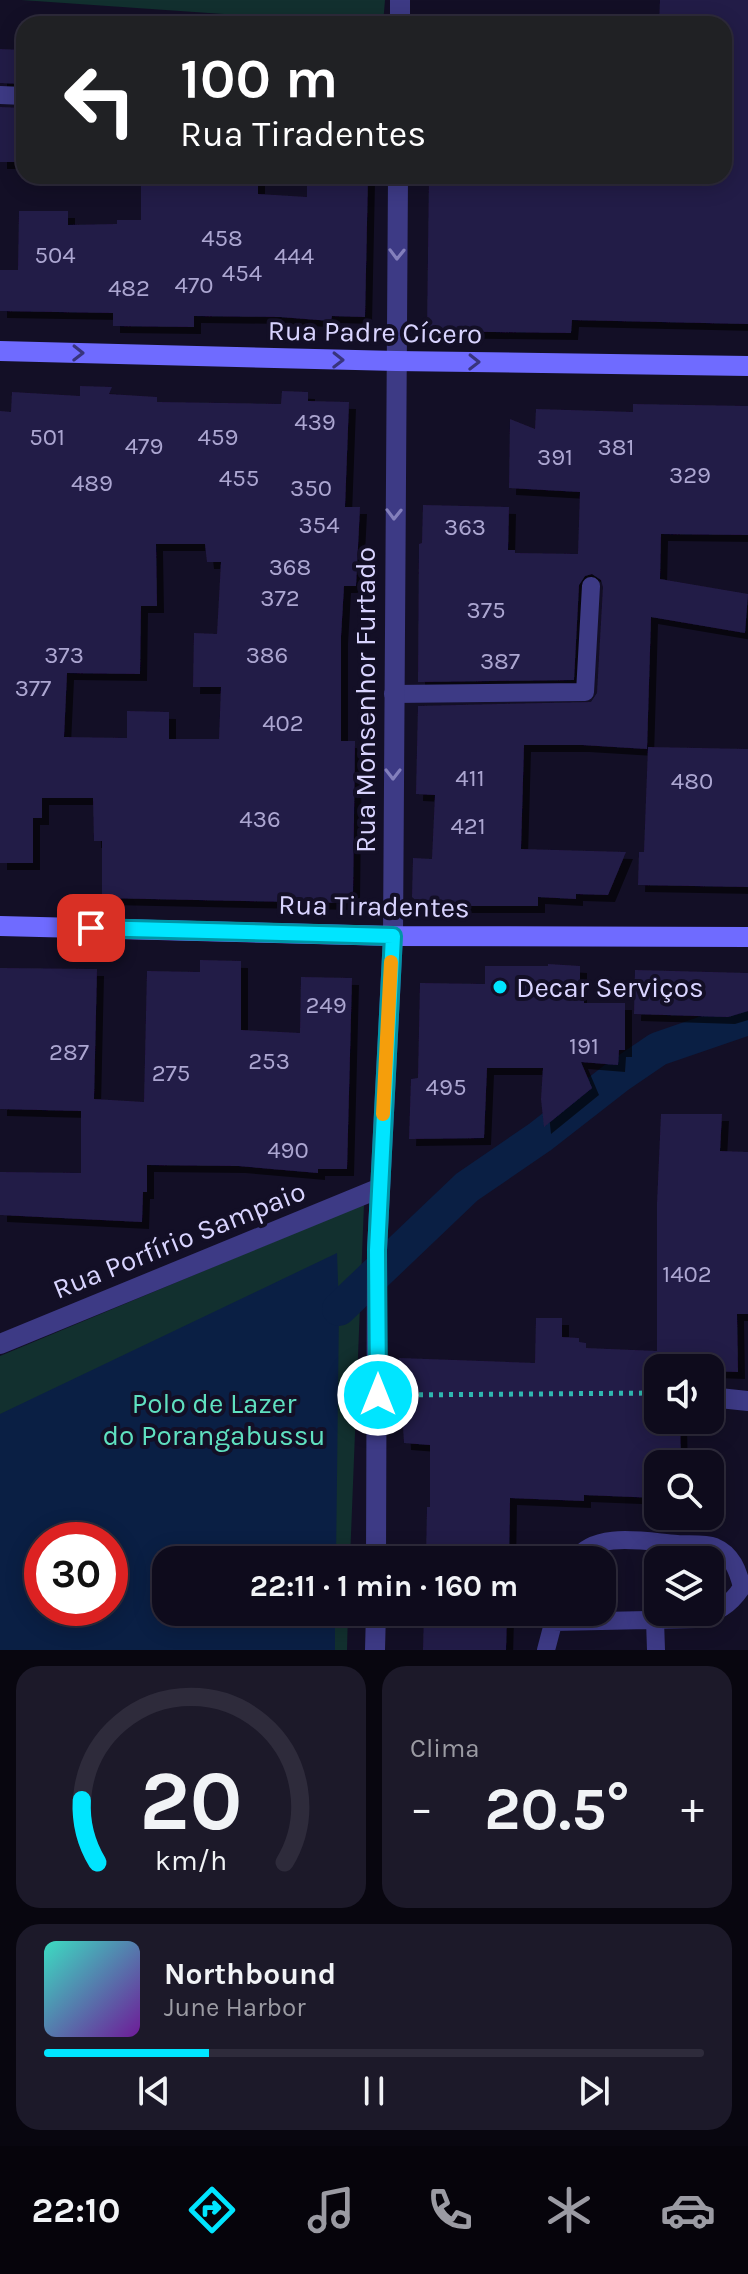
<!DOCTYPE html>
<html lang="pt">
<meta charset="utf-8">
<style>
body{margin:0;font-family:Karla,sans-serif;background:#1c1929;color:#f1f3f6;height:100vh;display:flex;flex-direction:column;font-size:30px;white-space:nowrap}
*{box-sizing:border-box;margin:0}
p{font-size:26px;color:#9b9ba3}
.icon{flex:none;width:44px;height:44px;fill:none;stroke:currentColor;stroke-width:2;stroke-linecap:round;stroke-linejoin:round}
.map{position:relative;height:1650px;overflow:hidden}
.details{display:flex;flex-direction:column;gap:16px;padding:16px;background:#08060f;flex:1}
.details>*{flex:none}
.top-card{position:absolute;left:16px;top:16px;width:716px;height:168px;border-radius:24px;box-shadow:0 4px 20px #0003,0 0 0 2px #2e2b3b;background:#202124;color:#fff;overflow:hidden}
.controls{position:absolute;left:644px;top:1354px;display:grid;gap:16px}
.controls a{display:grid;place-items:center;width:80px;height:80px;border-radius:16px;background:#0e0b1c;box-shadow:0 4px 20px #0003,0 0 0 2px #2e2b3b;font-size:40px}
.speed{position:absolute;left:24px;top:1522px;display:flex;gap:16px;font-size:40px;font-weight:700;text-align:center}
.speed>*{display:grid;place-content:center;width:104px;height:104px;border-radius:50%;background:#0e0b1c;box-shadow:0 4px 20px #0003,0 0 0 2px #2e2b3b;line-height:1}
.speed .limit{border:12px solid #d22;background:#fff;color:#111}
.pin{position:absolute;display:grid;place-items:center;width:68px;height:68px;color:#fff;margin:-34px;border-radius:16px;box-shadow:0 4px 12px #0006}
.me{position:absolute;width:88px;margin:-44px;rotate:0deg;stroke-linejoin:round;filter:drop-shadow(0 0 6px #0008)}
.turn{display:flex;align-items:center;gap:28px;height:168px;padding:0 32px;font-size:36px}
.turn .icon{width:104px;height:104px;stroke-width:2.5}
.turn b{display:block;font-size:56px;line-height:68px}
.big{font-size:60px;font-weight:700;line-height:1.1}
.details .tile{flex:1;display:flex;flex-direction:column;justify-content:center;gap:12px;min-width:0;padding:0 28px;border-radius:24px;background:#1c1929}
.details .dial{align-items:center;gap:0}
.dial svg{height:208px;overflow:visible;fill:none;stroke:#2e2b3b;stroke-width:7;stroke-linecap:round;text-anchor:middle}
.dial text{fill:#f1f3f6;stroke:none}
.song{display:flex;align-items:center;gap:24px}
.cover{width:96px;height:96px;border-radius:12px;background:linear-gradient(135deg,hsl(170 70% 55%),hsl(280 70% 35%))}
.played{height:8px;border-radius:4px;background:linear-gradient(90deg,#00e5ff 25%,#2e2b3b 25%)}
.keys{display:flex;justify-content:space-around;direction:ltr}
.heat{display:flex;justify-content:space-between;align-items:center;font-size:44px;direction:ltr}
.details .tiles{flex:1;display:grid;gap:16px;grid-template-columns:1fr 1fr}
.tile:last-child{grid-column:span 2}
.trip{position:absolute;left:152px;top:1546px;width:464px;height:80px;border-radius:24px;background:#0e0b1c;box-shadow:0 4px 20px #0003,0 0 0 2px #2e2b3b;font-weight:700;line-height:80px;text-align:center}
.dock{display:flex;height:128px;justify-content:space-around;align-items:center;background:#06040b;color:#9b9ba3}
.dock .icon{width:56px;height:56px}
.dock .active{color:#00e5ff}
.dock b{font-size:36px;color:#f1f3f6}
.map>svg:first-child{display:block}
.green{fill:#12302f;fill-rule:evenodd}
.water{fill:#0a1f44;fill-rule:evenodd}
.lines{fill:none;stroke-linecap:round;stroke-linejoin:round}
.canal{stroke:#0a1f44;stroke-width:34}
.building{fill:#241b47;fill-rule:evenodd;filter:url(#shadow)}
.path{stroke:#2fb8b0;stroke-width:5;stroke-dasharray:4 6;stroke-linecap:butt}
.lane{stroke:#3d3a85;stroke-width:18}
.street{stroke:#3d3a85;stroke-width:20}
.secondary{stroke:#6f6bff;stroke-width:20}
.oneway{stroke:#837fbc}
.oneway2{stroke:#38347d}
.route-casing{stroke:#0095a6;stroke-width:20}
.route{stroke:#00e5ff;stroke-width:14}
.slow{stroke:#f59e0b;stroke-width:14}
.poi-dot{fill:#00e5ff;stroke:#130f26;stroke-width:3}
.labels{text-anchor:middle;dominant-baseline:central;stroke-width:8;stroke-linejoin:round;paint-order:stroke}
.number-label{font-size:24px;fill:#aca6d1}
.street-label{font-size:28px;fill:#d9d4ff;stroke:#130f26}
.poi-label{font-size:28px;fill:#d9d4ff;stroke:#130f26;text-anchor:start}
.park-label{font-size:28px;fill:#5fe0c0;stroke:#130f26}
</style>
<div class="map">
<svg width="748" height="1650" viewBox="0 0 748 1650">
<defs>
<filter id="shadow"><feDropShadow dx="7" dy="7" stdDeviation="0" flood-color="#0009"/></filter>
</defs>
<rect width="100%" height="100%" fill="#130f26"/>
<path class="green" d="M 21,0 L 385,0 L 383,24 L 367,24 Z
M 364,1204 L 350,1560 L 166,1560 L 166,1612 L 348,1612 L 347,1650 L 0,1650 L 0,1356 ZM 42,1540 L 110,1540 L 110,1608 L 42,1608 Z"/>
<path class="water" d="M 337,1253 L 339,1309 L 336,1560 L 166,1560 L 166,1612 L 335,1612 L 335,1650 L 0,1650 L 0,1414 ZM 42,1540 L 110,1540 L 110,1608 L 42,1608 Z"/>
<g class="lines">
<path class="canal" d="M 339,1309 L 467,1187 L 540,1137 L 617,1077 L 658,1049 L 748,1018"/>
</g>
<path class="building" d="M 660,0 L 748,0 L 748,324 L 572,320 L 571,333 L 427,331 L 429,176 L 724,176 L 724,24 L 659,24 Z
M 0,49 L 24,50 L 24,84 L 0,83 Z
M 0,107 L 24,108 L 24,162 L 0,162 Z
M 234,176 L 258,176 L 258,194 L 307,197 L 307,176 L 368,176 L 365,317 L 332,316 L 331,321 L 280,317 L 194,316 L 194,327 L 113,326 L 113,313 L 0,311 L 0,270 L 18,270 L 19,211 L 68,211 L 68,225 L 117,224 L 117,220 L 141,220 L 141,182 L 234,184 Z
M 80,386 L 112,387 L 109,394 L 157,397 L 157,402 L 281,404 L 282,391 L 308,392 L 308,401 L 349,402 L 345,507 L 360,507 L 356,586 L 344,586 L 341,637 L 341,741 L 355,741 L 353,894 L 348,903 L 102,898 L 102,841 L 94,841 L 93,798 L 42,798 L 42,818 L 33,818 L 33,863 L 0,863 L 0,411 L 11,412 L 12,392 L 80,396 ZM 156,544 L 205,544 L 207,562 L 221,562 L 217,634 L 194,633 L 193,687 L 221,687 L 219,739 L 169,739 L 169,712 L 127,711 L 127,738 L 64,737 L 67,673 L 140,674 L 141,606 L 157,606 Z
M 633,404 L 748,406 L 748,535 L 661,534 L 660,579 L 748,594 L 745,633 L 651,617 L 647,749 L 582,745 L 524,745 L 521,849 L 626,852 L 608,895 L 576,894 L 576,899 L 538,897 L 538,906 L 422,906 L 412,897 L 413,858 L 432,859 L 435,795 L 416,794 L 418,706 L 591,702 L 597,693 L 603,587 L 601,580 L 592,574 L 585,576 L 579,585 L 574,680 L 418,682 L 419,544 L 422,543 L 423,505 L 509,507 L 508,550 L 515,550 L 515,553 L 578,554 L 580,492 L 509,488 L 510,419 L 535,429 L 536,409 L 633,412 Z
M 648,747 L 748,749 L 748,887 L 638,885 L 639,852 L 644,852 Z
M 200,960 L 241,961 L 241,1030 L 300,1033 L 301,977 L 352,978 L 347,1169 L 318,1169 L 318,1173 L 238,1166 L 147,1165 L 147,1192 L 143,1192 L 142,1222 L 0,1215 L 0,1172 L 81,1173 L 81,1111 L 0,1109 L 0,968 L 97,969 L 94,1099 L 144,1102 L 147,971 L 200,972 Z
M 548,964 L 580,966 L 580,997 L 584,997 L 584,1003 L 625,1003 L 625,1050 L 619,1050 L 618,1065 L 581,1062 L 592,1088 L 544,1127 L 541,1099 L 543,1068 L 487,1068 L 484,1138 L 409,1139 L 411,1079 L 418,1078 L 420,983 L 485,984 L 485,966 L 548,966 Z
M 635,970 L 748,973 L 748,1011 L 728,1017 L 634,1014 Z
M 661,1114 L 722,1114 L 720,1151 L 748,1152 L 748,1314 L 737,1314 L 738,1372 L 710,1371 L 710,1368 L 658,1368 L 658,1420 L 680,1420 L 681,1464 L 658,1464 L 658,1498 L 584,1495 L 584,1501 L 510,1498 L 509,1560 L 426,1560 L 427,1507 L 430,1507 L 430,1445 L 404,1443 L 399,1358 L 535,1363 L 536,1318 L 562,1318 L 562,1337 L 579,1338 L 579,1342 L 586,1343 L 586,1348 L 657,1351 L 657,1204 Z
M 424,1612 L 507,1612 L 506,1650 L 423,1650 Z"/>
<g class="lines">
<path class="path" d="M 399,1395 L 658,1393"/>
<path class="lane" d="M 0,95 L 24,96
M 393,694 L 585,692 L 591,586
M 655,1620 L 656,1650
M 553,1622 L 696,1619 C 717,1612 730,1606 742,1587 C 738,1571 732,1554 715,1547 C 704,1543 688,1545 677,1544 C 647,1542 595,1530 575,1560
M 546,1650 L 556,1612"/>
<path class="street" d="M 400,24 L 400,0
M 0,1344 L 380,1188
M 710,1397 L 748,1401
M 376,1560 L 377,1250 L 393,936 L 398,176
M 375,1650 L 376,1612"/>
<path class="secondary" d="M 0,351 L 396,361 L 748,366
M 0,926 L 393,936 L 748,937"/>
</g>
<defs><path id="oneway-chevron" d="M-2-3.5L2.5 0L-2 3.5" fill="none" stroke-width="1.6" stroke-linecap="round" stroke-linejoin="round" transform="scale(2)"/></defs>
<g class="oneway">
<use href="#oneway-chevron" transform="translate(397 254) rotate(91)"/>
<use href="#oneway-chevron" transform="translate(394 514) rotate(91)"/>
<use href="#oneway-chevron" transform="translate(393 774) rotate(90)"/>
</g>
<g class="oneway2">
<use href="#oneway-chevron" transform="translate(78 353) rotate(1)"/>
<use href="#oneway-chevron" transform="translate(338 360) rotate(1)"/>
<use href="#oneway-chevron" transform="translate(474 362) rotate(1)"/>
</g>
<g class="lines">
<defs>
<path id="route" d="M 91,928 L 393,936 L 377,1250 L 378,1395"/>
</defs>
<use href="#route" class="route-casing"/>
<use href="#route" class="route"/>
<path class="slow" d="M 383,1114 L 391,962"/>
</g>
<circle class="poi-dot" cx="500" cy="987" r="8"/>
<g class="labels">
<g class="number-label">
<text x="222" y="238">458</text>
<text x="55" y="255">504</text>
<text x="294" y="256">444</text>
<text x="242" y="273">454</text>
<text x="194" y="285">470</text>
<text x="129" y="288">482</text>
<text x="315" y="422">439</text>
<text x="47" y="437">501</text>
<text x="218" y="437">459</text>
<text x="144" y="446">479</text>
<text x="616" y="447">381</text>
<text x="555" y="457">391</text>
<text x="690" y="475">329</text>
<text x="239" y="478">455</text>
<text x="92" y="483">489</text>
<text x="311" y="488">350</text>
<text x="319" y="525">354</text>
<text x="465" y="527">363</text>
<text x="290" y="567">368</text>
<text x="280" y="598">372</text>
<text x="486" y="610">375</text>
<text x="64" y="655">373</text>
<text x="267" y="655">386</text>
<text x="500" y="661">387</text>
<text x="33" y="688">377</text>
<text x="283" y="723">402</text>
<text x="470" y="778">411</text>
<text x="692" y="781">480</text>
<text x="260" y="819">436</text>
<text x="468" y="826">421</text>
<text x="326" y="1005">249</text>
<text x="584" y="1046">191</text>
<text x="69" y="1052">287</text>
<text x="269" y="1061">253</text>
<text x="171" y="1073">275</text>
<text x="446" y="1087">495</text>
<text x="288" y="1150">490</text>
<text x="687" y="1274">1402</text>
</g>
<g class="street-label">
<text transform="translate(375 332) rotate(1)">Rua Padre Cícero</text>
<text transform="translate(365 700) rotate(-90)">Rua Monsenhor Furtado</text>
<text transform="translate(374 906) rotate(1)">Rua Tiradentes</text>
<text transform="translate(179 1240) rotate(-22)">Rua Porfírio Sampaio</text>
</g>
<g class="poi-label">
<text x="516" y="987">Decar Serviços</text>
</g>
<g class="park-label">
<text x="214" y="1403">Polo de Lazer<tspan x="214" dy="32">do Porangabussu</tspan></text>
</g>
</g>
</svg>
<div class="controls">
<a><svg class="icon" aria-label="sound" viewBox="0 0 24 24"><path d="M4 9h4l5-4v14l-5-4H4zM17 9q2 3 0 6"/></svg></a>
<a><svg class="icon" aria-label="search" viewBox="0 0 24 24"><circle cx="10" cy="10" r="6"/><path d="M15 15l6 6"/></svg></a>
<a><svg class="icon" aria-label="layers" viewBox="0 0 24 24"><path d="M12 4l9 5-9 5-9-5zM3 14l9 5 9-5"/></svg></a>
</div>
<div class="speed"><div class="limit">30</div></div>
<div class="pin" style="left:91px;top:928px;background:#d93025"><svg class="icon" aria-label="arrive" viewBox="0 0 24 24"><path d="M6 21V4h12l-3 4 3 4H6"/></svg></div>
<svg class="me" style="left:378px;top:1395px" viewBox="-20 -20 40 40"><circle r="17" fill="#00e5ff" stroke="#fff" stroke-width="3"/><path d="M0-11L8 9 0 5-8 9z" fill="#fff"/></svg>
<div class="trip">22:11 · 1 min · 160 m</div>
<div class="top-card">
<div class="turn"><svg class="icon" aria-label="left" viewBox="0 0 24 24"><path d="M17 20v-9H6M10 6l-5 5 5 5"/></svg><div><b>100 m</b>Rua Tiradentes</div></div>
</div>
</div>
<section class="details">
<div class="tiles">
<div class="tile dial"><svg viewBox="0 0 100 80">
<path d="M14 69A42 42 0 1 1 86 69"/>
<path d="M14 69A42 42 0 0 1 8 45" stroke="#00e5ff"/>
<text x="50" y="56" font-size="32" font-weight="700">20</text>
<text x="50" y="72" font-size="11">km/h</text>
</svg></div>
<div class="tile"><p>Clima</p>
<div class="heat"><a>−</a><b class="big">20.5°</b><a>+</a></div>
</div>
<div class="tile">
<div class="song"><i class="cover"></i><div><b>Northbound</b><p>June Harbor</p></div></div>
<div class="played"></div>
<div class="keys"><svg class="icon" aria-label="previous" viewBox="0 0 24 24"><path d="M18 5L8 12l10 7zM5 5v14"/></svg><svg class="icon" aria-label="pause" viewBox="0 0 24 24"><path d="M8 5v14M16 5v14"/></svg><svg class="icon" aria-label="next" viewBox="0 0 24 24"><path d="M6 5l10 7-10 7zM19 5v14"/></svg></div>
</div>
</div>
</section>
<nav class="dock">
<b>22:10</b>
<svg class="icon active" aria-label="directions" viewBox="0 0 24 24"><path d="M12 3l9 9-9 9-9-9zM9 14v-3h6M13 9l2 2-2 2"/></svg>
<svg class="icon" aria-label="music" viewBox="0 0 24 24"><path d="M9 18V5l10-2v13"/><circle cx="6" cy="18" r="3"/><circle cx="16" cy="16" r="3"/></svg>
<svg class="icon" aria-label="phone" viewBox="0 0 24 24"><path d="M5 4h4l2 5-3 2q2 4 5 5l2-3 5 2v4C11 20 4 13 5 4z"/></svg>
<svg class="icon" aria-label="climate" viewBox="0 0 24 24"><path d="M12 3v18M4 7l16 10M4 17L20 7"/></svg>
<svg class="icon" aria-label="car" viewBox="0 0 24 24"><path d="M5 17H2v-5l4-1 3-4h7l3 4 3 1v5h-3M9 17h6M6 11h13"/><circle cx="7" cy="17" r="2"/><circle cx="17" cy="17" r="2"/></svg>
</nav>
